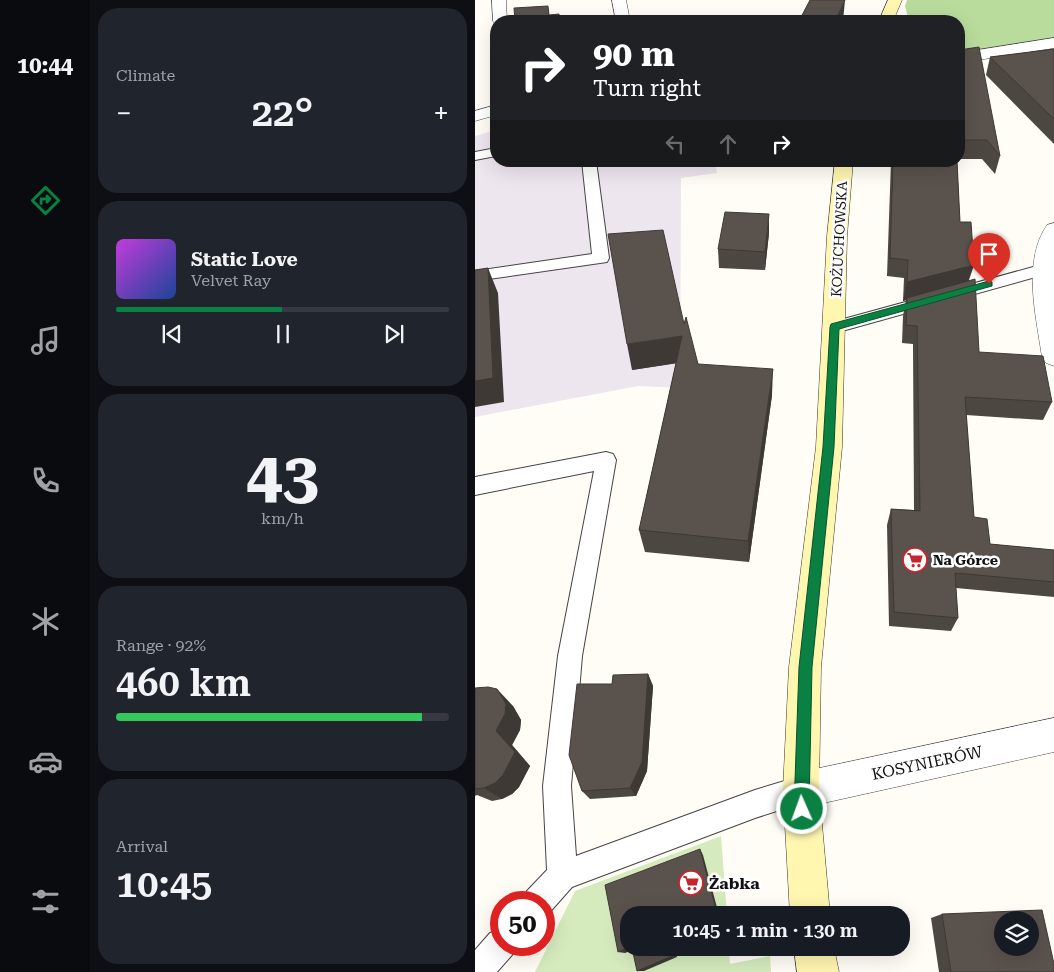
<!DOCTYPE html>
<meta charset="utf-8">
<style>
body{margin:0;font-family:"Roboto Serif",serif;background:#20242c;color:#f1f3f6;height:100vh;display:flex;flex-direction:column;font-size:19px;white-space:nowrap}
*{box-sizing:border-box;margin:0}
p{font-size:16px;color:#9ea1a6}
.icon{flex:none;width:28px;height:28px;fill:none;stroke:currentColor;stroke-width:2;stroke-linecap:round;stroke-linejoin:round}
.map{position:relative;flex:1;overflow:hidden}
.drawer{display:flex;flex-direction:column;gap:8px;padding:8px;background:#0d0f14;width:385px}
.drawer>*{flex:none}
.banner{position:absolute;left:15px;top:15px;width:475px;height:152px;border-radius:20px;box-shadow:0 5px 20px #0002;background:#202124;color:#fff;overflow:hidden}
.controls{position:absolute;left:519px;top:911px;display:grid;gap:10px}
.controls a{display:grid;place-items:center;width:45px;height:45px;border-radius:50%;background:#171b24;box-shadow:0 5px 20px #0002;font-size:25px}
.speed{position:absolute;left:15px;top:891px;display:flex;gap:10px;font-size:25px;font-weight:700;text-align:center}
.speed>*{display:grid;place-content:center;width:65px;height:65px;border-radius:50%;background:#171b24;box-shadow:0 5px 20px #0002;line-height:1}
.speed .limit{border:8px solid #d22;background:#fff;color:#111}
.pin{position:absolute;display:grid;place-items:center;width:42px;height:42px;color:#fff;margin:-51px -21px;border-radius:50% 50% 50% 0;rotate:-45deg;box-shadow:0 0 5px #0007}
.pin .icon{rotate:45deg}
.me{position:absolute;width:55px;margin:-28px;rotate:358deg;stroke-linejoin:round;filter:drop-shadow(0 0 4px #0008)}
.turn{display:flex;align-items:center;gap:18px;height:105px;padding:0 20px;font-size:22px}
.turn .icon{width:65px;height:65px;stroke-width:2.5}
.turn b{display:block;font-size:35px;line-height:42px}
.lanes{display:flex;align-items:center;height:48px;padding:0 20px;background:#0003;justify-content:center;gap:25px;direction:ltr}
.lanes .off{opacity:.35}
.big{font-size:38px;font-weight:600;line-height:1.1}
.drawer .tile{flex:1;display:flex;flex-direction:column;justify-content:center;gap:8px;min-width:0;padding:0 18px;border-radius:20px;background:#20242c}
.drawer .dial{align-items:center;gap:0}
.dial b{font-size:65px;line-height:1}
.song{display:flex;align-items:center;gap:15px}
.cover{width:60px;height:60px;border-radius:8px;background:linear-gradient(135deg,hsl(290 70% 55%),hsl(220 70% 35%))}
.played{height:5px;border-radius:2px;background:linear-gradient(90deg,#0b8043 50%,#363941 50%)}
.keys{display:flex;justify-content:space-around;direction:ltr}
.heat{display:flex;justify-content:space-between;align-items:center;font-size:28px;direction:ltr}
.charge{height:8px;border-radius:4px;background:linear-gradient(90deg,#34c759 92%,#363941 0)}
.trip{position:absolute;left:145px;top:906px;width:290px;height:50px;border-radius:20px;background:#171b24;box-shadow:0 5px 20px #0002;font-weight:600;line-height:50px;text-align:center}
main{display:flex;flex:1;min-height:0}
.menu{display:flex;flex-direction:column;width:90px;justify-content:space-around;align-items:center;background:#090b0e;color:#9ea1a6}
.menu .icon{width:35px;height:35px}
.menu .active{color:#0b8043}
.menu b{font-size:22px;color:#f1f3f6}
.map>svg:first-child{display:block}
.industrial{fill:#eee6ef}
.green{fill:#d5ebbd}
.forest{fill:#b9dc9c}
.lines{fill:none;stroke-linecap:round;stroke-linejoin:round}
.service-casing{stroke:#444;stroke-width:2}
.minor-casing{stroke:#444;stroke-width:1}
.secondary-casing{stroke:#333;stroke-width:1}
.service{fill:#fff;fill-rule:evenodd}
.minor{fill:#fff;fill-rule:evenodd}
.secondary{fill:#fff6b0;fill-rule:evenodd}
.wall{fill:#4d4742}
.shaded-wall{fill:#3f3936}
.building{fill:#5a524d;stroke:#3f3936;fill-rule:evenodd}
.route{fill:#0b8043;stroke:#07532c}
.labels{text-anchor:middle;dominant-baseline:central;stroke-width:5;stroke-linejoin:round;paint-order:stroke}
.street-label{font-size:14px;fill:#111;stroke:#fff}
.poi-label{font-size:14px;font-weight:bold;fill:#111;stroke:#fff;text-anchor:start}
.near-street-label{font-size:16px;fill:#111;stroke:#fff}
.near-poi-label{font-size:16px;font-weight:bold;fill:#111;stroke:#fff;text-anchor:start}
</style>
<main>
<nav class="menu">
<b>10:44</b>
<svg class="icon active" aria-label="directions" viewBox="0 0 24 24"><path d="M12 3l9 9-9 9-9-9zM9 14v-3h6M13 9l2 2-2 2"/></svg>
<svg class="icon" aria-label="music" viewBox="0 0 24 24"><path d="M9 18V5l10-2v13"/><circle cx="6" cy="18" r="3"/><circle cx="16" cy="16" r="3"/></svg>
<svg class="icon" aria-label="phone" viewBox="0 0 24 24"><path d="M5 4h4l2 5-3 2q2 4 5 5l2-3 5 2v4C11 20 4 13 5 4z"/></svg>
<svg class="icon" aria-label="climate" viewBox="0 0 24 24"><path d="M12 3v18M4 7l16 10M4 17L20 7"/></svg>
<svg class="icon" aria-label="car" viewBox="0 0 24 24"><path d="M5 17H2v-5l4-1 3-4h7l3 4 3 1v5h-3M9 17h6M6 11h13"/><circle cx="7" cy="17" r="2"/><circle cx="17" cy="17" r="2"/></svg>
<svg class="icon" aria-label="filters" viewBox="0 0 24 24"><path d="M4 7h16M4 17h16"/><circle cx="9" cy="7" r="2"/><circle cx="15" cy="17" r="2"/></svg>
</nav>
<section class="drawer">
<div class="tile"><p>Climate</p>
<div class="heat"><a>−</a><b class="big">22°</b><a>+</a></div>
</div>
<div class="tile">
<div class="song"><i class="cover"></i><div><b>Static Love</b><p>Velvet Ray</p></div></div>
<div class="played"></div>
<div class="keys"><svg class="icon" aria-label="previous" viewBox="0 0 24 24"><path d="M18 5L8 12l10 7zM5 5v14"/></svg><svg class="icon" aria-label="pause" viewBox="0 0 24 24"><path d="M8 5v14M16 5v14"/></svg><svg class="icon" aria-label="next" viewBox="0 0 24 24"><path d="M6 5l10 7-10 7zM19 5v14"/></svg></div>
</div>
<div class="tile dial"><b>43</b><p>km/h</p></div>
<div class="tile"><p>Range · 92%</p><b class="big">460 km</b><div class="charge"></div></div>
<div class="tile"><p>Arrival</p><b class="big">10:45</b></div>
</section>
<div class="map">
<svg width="579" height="972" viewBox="0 0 579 972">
<rect width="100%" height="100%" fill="#fffdf5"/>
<path class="industrial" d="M 21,130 L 21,161 L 240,161 L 242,173 L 206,178 L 205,388 L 163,386 L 0,417 L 0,136 Z"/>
<path class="green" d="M 246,836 L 252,915 L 154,915 L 154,948 L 254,948 L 255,964 L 295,956 L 296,972 L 60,972 L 100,891 Z"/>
<path class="forest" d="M 432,0 L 579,0 L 579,39 L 484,54 L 484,21 L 434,21 L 430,6 Z"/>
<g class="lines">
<defs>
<path id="service" d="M 21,148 L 21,156 L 0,160 L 0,152 Z
M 107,161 L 121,161 L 134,258 L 132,262 L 0,281 L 0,271 L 117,254 Z
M 569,264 L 575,265 L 577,269 L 575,273 L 360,333 L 354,331 L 351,327 L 354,323 Z
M 131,452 L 138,454 L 141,460 L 107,656 L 96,786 L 101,856 L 280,790 L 326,776 L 336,780 L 340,790 L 336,800 L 280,818 L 97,887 L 74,913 L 69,915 L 69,902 L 48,902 L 52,891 L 72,870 L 68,786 L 83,656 L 119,471 L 0,495 L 0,477 Z
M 26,929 L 26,945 L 41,945 L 37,955 L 22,972 L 0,972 L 0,950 L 15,933 Z"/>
<path id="minor" d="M 17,0 L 31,0 L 32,21 L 21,21 L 20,24 L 18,21 Z
M 137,0 L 151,0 L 155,21 L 141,21 Z
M 579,38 L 579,48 L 484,63 L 484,53 Z
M 21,105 L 21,115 L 0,121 L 0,111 Z
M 579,223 L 579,366 L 571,363 L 567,357 C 561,316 547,261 572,225 Z
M 579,718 L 579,752 L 326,808 L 313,803 L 308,790 L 313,777 L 326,772 Z"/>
<path id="secondary" d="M 413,0 L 427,0 L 418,21 L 404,21 Z
M 360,161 L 378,161 L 372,236 L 367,447 L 346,667 L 344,790 L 355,915 L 315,915 L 308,790 L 314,667 L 341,447 L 352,236 Z
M 319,948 L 359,948 L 364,972 L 322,972 Z"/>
</defs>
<use href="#service" class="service-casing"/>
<use href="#minor" class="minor-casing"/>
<use href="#secondary" class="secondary-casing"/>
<use href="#service" class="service"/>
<use href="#minor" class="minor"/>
<use href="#secondary" class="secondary"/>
</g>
<path class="wall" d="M 579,49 L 579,144 L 511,75 L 515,57 Z
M 484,50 L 525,156 L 520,174 L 507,159 L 484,159 Z
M 416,161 L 482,161 L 485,222 L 504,352 L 577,402 L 568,420 L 491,415 L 499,517 L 515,544 L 579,550 L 579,597 L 481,588 L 483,618 L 476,631 L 414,626 L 412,525 L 416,509 L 439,510 L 438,344 L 427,343 L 428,316 L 431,300 L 428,301 L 429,278 L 412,276 Z
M 294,233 L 290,270 L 244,268 L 243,249 Z
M 209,324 L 223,364 L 297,395 L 274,562 L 170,552 L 164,530 L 201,363 L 157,370 Z
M 173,674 L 178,686 L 172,771 L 161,796 L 115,799 L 107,791 Z
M 0,688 L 38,706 L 46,720 L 45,730 L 37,745 L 55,766 L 44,787 L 37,794 L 27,799 L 17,801 L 2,795 L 0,796 Z
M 467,914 L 579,972 L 464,972 L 456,918 Z"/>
<path class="shaded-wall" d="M 370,0 L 368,21 L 360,21 Z
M 294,214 L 294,233 L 290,270 L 290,252 Z
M 499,265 L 493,283 L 428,301 L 432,282 Z
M 13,268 L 23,293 L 29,402 L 0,407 L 0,381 Z
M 207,336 L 210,362 L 157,370 L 152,344 Z
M 298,369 L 297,395 L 274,562 L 273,541 Z
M 173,674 L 178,686 L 172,771 L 161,796 L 155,788 Z
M 22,689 L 38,706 L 46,720 L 45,730 L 37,745 L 55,766 L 44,787 L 37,794 L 27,799 L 9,788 L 21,731 Z
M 225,849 L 228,855 L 244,915 L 236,915 Z
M 154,947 L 163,948 L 150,953 L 143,952 Z
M 195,948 L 200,948 L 202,957 L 169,971 L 162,971 Z"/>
<path class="building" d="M 335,0 L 370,0 L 360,21 L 324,21 Z
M 73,6 L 74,15 L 84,14 L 85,21 L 40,21 L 39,8 Z
M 504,47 L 525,156 L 512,140 L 484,140 L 484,50 Z
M 579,49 L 579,119 L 515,57 Z
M 418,161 L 482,161 L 485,222 L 496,222 L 499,265 L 432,282 L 433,260 L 415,258 Z
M 250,212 L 294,214 L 290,252 L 243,249 Z
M 188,230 L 209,324 L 211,317 L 223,364 L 298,369 L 273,541 L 164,530 L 207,336 L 152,344 L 133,234 Z
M 13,268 L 18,378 L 0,381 L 0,270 Z
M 500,279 L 504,352 L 568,356 L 577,402 L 490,397 L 499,517 L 512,519 L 515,544 L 579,550 L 579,582 L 480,573 L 483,618 L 419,612 L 416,509 L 445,511 L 442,326 L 431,325 L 432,298 Z
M 173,674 L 167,762 L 155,788 L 107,791 L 94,755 L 102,684 L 137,684 L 138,675 Z
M 13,687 L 22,689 L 31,704 L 30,714 L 21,731 L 40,752 L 28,775 L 20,783 L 9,788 L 0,789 L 0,688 Z
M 225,849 L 242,913 L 236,915 L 154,915 L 154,947 L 143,952 L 130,885 Z
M 567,910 L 579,964 L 579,972 L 476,972 L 467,914 ZM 528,920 L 555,920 L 555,948 L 528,948 Z
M 157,948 L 195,948 L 197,956 L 162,971 Z"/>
<path class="route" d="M 514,281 L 517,282 L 517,286 L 364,329 L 359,447 L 337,667 L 334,809 L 332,814 L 327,816 L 321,814 L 319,809 L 324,667 L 348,447 L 355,327 L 356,324 Z"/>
<defs>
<symbol id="supermarket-ring" viewBox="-11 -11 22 22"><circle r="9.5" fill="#fff" stroke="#c4262e" stroke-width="1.5"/><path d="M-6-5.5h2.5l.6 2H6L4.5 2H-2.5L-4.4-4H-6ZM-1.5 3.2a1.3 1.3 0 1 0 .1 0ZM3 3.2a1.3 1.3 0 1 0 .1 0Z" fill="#c4262e"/></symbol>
</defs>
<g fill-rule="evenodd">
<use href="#supermarket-ring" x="426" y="546" width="28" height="28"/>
<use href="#supermarket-ring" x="202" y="869" width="28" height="28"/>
</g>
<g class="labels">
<g class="street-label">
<text transform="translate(364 239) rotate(-87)">KOŻUCHOWSKA</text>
</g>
<g class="poi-label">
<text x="458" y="560">Na Górce</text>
</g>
<g class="near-street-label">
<text transform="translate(452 763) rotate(-12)">KOSYNIERÓW</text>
</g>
<g class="near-poi-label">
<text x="234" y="883">Żabka</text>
</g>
</g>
</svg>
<div class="controls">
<a><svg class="icon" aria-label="layers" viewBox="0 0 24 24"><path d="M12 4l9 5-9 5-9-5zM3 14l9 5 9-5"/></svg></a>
</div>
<div class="speed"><div class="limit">50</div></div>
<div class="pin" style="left:514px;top:284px;background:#d93025"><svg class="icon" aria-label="arrive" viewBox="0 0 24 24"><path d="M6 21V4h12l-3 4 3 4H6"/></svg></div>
<svg class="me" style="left:327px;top:809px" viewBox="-20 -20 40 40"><circle r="17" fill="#0b8043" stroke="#fff" stroke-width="3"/><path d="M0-11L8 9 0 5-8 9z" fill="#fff"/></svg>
<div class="trip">10:45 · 1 min · 130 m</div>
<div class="banner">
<div class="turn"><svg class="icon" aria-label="right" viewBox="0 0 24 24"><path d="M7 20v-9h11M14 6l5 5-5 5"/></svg><div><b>90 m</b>Turn right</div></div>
<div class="lanes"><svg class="icon off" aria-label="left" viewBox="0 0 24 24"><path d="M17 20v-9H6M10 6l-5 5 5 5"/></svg><svg class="icon off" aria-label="ahead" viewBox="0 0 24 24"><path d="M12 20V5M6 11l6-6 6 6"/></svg><svg class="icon" aria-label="right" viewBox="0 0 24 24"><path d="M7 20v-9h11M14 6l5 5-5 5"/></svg></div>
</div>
</div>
</main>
